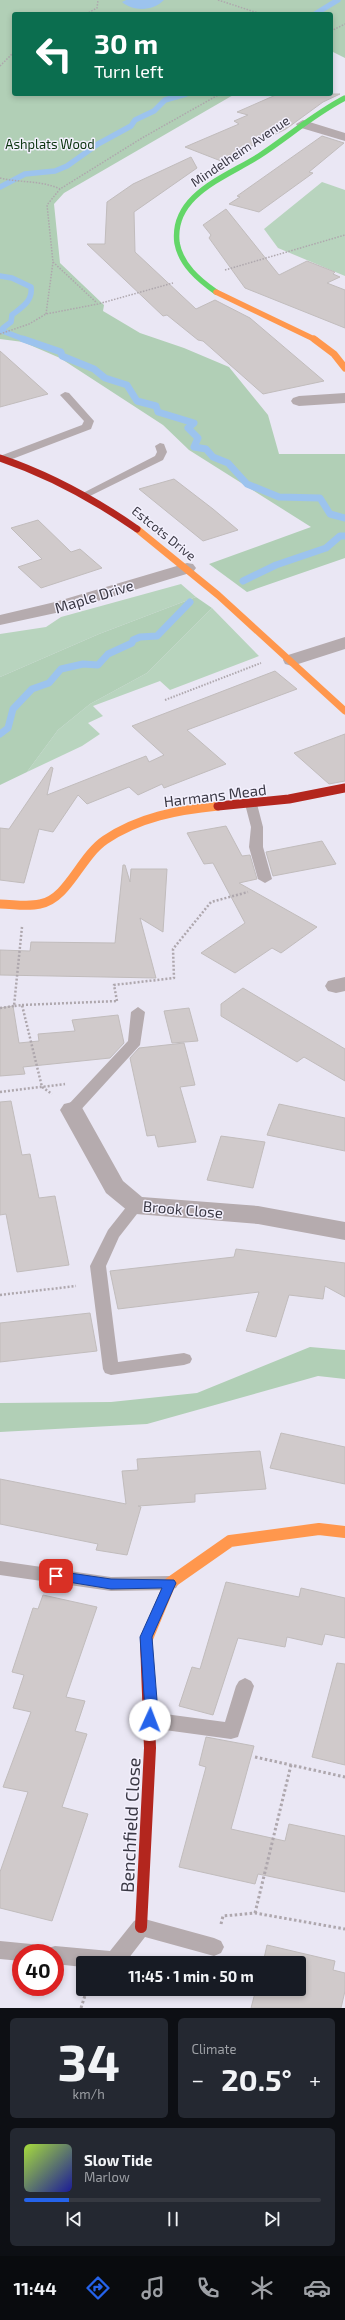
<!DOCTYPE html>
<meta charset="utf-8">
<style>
body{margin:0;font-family:"Exo 2",sans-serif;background:#242831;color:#f1f3f6;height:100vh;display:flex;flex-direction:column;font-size:15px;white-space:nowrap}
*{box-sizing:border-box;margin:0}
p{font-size:13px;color:#9ea1a6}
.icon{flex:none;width:22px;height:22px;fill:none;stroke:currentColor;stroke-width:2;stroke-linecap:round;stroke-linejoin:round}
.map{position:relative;height:2008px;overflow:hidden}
.sheet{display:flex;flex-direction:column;gap:10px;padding:10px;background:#0d0f14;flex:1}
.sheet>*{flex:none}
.hud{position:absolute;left:12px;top:12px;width:321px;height:84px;border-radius:4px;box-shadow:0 2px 6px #0003;background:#0b6e4f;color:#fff;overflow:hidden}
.speed{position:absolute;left:12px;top:1944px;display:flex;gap:8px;font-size:20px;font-weight:700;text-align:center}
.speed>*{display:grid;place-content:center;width:52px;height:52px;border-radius:50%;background:#171b24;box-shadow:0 2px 6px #0003;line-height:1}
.speed .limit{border:6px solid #d22;background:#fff;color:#111}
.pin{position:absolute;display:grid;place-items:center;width:34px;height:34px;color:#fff;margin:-17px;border-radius:8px;box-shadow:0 2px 6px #0006}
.me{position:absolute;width:44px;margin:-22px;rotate:2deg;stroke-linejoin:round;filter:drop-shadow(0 0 3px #0008)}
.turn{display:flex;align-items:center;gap:14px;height:84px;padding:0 16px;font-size:18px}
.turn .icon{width:52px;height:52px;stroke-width:2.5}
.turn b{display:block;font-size:28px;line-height:34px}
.big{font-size:30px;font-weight:700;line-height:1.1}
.sheet .tile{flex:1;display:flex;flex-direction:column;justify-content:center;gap:6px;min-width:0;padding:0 14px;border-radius:6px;background:#242831}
.sheet .dial{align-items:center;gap:0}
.dial b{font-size:52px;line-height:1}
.song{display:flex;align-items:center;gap:12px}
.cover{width:48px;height:48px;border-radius:6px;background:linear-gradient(135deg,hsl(80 70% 55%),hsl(240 70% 35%))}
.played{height:4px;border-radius:2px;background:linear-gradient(90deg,#2563eb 15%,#363941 15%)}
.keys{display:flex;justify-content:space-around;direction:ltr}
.heat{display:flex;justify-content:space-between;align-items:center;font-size:22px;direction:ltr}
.sheet .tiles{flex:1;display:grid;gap:10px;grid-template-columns:1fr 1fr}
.tile:last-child{grid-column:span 2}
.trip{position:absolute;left:76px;top:1956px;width:230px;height:40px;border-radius:4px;background:#171b24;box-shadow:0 2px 6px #0003;font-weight:700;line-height:40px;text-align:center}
.menu{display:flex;height:64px;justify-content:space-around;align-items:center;background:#090b0e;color:#9ea1a6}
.menu .icon{width:28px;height:28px}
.menu .current{color:#2563eb}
.menu b{font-size:18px;color:#f1f3f6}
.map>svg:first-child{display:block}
.green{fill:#b8d4be}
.forest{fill:#b1cfb6}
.water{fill:#9cc3ee}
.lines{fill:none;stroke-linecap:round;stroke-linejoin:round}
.stream-far1{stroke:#9cc3ee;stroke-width:5.5}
.stream{stroke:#9cc3ee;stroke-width:7}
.building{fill:#d0cacb;stroke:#c1bcbc}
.path-far3{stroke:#aea7ad;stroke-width:1.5;stroke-dasharray:1.5 1.5;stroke-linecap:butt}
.path-far2{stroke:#aea7ad;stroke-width:2;stroke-dasharray:1.5 1.5;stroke-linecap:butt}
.path-far1{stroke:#aea7ad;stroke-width:2.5;stroke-dasharray:2 2;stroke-linecap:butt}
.path{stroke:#aea7ad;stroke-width:3;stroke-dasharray:2.5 2.5;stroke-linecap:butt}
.lane{fill:#b5abae;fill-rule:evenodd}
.street{fill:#b5abae;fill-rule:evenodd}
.fast{stroke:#63d668;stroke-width:5.5}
.slow-far3{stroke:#ff974d;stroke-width:5.5}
.slow-far2{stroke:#ff974d;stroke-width:7}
.slow-far1{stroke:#ff974d;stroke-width:9}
.slow{stroke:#ff974d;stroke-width:12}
.jam-far2{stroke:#b3261e;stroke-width:7}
.jam-far1{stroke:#b3261e;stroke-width:9}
.jam{stroke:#b3261e;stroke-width:12}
.route{fill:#2563eb;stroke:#184099}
.labels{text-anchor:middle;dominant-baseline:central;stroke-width:3;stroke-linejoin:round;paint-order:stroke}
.far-park-label{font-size:13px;fill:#0b340f;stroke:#f3f0fd}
.far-street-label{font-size:13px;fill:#3a3844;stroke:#f3f0fd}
.street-label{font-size:15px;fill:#3a3844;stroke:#f3f0fd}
.near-street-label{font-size:18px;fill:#3a3844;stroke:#f3f0fd}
</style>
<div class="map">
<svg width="345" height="2008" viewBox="0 0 345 2008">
<rect width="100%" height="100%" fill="#eae7f4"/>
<path class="green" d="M 322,182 L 345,190 L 345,276 L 278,248 L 264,229 Z
M 181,584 L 196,597 L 99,634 L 0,677 L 0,634 L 46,627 L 61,617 Z
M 212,608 L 259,656 L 170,690 L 160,681 L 93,706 L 103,716 L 88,723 L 100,734 L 82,746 L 27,772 L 58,730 L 90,704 L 147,673 Z"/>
<path class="forest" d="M 0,0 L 345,0 L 345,58 L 331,51 L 331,14 L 14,14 L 14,94 L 235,94 L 64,193 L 54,204 L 60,263 L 104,305 L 103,311 L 140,333 L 184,348 L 229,367 L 268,415 L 279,454 L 345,454 L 345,558 L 247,592 L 209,564 L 311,527 L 189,450 L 163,425 L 60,358 L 23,342 L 0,339 Z
M 196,597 L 212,608 L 147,673 L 90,704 L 58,730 L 27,772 L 0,785 L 0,677 L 99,634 Z
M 310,1347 L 345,1350 L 345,1379 L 318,1376 L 147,1424 L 0,1432 L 0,1403 L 111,1402 L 197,1393 Z"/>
<path class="water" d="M 126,0 L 164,0 C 153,11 134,12 122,2 Z"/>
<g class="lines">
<path class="stream-far1" d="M 315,14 L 338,0
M 0,187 L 25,174 L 55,171 L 67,166 L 98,144 L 131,126 L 135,120 L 154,111 L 165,100 L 186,94
M 0,276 L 12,278 L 31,287 C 33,301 22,307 12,315 L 11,322 L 3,328 L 4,331
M 0,330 L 26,340"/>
<path class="stream" d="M 23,339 L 61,352 L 62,356 L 94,369 L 105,378 L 127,385 L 137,401 L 156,406 L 158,412 L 194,423 L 188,428 L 198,438 L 194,447 L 206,449 L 213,457 L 228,463 L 247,484 L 279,497 L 320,498 L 330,514 L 345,518
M 243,581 L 276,565 L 326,548 L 340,536 L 345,536
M 0,734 L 8,728 L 13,709 L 32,689 L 49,683 L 61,669 L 83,664 L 98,665 L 108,654 L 132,643 L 133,640 L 140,637 L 157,636 L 190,602"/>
</g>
<path class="building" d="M 278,94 L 340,94 L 323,102 L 286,129 L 221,161 L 185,147 L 239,124 L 234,121 L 248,115 L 237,112 Z
M 322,136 L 344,143 L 309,172 L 313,173 L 259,212 L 229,204 L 240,197 L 237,196 Z
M 191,157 L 197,168 L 134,212 L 135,252 L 196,309 L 215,300 L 250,318 L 324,381 L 263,394 L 203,341 L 198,340 L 167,315 L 163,316 L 87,244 L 105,244 L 107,202 L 133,184 Z
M 226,209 L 279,275 L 307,261 L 335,272 L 333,274 L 340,277 L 327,283 L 345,290 L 345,328 L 245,288 L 209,238 L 211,235 L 203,225 Z
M 0,351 L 48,394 L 0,407 Z
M 174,479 L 213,509 L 238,530 L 203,541 L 139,489 Z
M 38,520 L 71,552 L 80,549 L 102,568 L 41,588 L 18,567 L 42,559 L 11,528 Z
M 275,671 L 297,689 L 187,730 L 226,764 L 164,788 L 162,784 L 138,795 L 129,787 L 87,804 L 78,795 L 53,832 L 39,829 L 24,883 L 0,880 L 0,828 L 9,829 L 51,767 L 53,768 L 47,795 L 146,756 L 149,762 L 164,755 L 132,726 Z
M 345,734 L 345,781 L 329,784 L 294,753 Z
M 226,826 L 242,856 L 250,855 L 257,879 L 239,883 L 317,927 L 281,953 L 272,948 L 235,973 L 201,953 L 245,923 L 213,863 L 204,864 L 187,833 Z
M 322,841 L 336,864 L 273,876 L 266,852 Z
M 123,865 L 125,865 L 130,882 L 131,869 L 167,869 L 163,932 L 140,918 L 156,978 L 0,975 L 0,950 L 30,951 L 31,942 L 115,943 Z
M 243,988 L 345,1049 L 345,1081 L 304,1057 L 297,1062 L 221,1016 L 221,1004 Z
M 13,1006 L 19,1043 L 39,1041 L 38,1034 L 75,1031 L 72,1020 L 118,1015 L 124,1043 L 110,1058 L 23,1067 L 25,1074 L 0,1076 L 0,1008 Z
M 189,1008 L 198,1041 L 172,1043 L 164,1011 Z
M 184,1043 L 195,1085 L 180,1087 L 196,1142 L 158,1147 L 155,1135 L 147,1136 L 130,1058 L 139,1048 Z
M 11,1101 L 22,1155 L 30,1154 L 39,1198 L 55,1196 L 69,1265 L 17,1272 L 6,1214 L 0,1215 L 0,1102 Z
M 279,1104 L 345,1118 L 345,1151 L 267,1135 Z
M 221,1136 L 265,1142 L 253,1188 L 207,1180 Z
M 236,1249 L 345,1263 L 345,1297 L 325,1286 L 323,1299 L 289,1295 L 276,1337 L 246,1331 L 259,1292 L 118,1309 L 110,1271 L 234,1257 Z
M 90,1313 L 97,1351 L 0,1362 L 0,1323 Z
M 281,1433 L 345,1447 L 345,1484 L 270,1468 Z
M 260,1451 L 266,1489 L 195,1494 L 195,1502 L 138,1506 L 141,1507 L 127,1555 L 96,1550 L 98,1544 L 0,1524 L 0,1479 L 126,1504 L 122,1471 L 138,1470 L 137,1459 Z
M 226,1582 L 299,1597 L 301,1588 L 345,1598 L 345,1638 L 325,1634 L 322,1645 L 287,1637 L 285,1647 L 238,1638 L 213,1715 L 179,1706 L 192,1667 L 200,1669 Z
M 43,1595 L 97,1607 L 66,1697 L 85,1701 L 75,1731 L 87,1734 L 62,1807 L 88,1814 L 52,1921 L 0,1908 L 0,1872 L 28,1792 L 3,1787 L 31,1712 L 13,1708 L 24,1675 L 12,1672 L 33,1608 L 38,1609 Z
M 337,1663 L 345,1664 L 345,1765 L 312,1757 Z
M 206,1737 L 254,1746 L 231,1829 L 285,1841 L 289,1824 L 345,1836 L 345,1892 L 258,1874 L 255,1884 L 179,1867 L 206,1767 L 199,1765 Z
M 267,1945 L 335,1961 L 333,1970 L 345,1973 L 345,1991 L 341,2008 L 251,2008 L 256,1989 L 299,1989 L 299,1963 L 263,1963 Z"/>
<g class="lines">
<path class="path-far3" d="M 218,0 L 261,14
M 86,14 L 97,8 L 98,0
M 331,31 L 345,24
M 0,66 L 14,52
M 0,178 C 20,183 41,180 60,189
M 53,262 L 97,303
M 225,270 L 345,235
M 46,314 L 53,262 L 47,205 L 60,189 L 142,138 L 220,94
M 0,334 L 29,324 L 46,314 L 98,304 L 173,283"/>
<path class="path-far2" d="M 165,700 L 261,663"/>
<path class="path-far1" d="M 22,927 L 14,1006 L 22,1005 L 42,1087 L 52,1094
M 117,1001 L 114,985 L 174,978 L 173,949 L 211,902 L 248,892
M 22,1005 L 117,1001
M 0,1008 L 14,1006
M 0,1092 L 65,1084
M 0,1295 L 76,1286"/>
<path class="path" d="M 255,1757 L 345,1777
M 255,1913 L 291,1765
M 221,1924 L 223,1916 L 255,1913 L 345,1929
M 81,2008 L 87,1989"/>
<path class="lane" d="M 65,392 L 69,393 L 94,421 L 91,429 L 7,461 L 0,461 L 0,456 L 82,425 L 84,421 L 60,395 Z
M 160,443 L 164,444 L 167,452 L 163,460 L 90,496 L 86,497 L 81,494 L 155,456 L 157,452 L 155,446 Z
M 251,800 L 257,804 L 263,827 L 263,847 L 272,879 L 265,883 L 258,879 L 249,847 L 251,827 L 245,804 Z
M 138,1007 L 145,1012 L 140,1045 L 77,1114 L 67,1114 L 65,1110 L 67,1106 L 128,1041 L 131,1012 Z
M 136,1200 L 141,1201 L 144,1205 L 119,1237 L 106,1266 L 118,1362 L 184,1353 L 190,1355 L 192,1359 L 190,1363 L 184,1365 L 111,1375 L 105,1373 L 103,1369 L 90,1266 L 108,1230 L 131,1201 Z
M 0,1561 L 111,1577 L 170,1576 L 176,1578 L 179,1583 L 176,1588 L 170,1590 L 111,1591 L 0,1575 Z
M 245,1678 L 251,1681 L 254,1686 L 238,1737 L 231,1739 L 150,1728 L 143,1726 L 141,1720 L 143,1714 L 150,1712 L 225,1722 L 236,1686 L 239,1681 Z
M 141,1918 L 214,1938 L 221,1941 L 224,1947 L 221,1953 L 214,1956 L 145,1937 L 125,1963 L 83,1963 L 83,1967 L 55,1964 L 55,1953 L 46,1953 L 48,1948 L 55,1946 L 110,1951 L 134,1921 Z
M 0,1941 L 31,1944 L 38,1946 L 41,1953 L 21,1953 L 21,1961 L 0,1959 Z"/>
<path class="street" d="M 303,120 L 345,133 L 345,141 L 298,127 L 296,124 Z
M 345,393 L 345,403 L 299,406 L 293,404 L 291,401 L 293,398 L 299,396 Z
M 187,563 L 193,564 L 196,568 L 193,572 L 65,611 L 0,625 L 0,615 L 55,602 Z
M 345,637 L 345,649 L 292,666 L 285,664 L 283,660 L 285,656 Z
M 345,977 L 345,991 L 336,993 L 328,991 L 325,986 L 328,981 Z
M 72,1102 L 80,1104 L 123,1181 L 142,1197 L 258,1206 L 345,1222 L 345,1240 L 258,1224 L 136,1214 L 128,1211 L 106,1193 L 60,1110 L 64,1104 Z"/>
<path class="fast" d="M 216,292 C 199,280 181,265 177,243 C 171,195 226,177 259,156 C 288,137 314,114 345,98"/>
<path class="slow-far3" d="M 216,292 L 316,340"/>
<path class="slow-far2" d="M 314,339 L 334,354 L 345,368
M 137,529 L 218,595 L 345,711"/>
<path class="slow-far1" d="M 0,904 C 13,904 27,907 40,904 C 68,899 80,857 105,840 C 139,817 178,810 218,806"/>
<path class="slow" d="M 146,1641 L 170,1583 L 230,1541 L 319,1529 L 345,1532"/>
<path class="jam-far2" d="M 0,458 C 50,475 94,499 137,529"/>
<path class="jam-far1" d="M 218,806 L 289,799 L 345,788"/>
<path class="jam" d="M 141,1927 L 150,1748 L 146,1641"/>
</g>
<path class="route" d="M 56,1571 L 111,1579 L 174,1580 L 176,1583 L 152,1637 L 157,1700 L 155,1724 L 146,1724 L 140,1637 L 162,1588 L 111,1589 L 56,1580 L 50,1576 Z"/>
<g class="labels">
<g class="far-park-label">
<text x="50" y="144">Ashplats Wood</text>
</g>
<g class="far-street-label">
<text transform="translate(240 151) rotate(-34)">Mindelheim Avenue</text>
<text transform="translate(164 533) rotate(39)">Estcots Drive</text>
</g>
<g class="street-label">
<text transform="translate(94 596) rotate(-17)">Maple Drive</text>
<text transform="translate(215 795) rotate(-7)">Harmans Mead</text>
<text transform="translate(183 1209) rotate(5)">Brook Close</text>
</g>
<g class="near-street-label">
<text transform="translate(130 1825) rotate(-87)">Benchfield Close</text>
</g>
</g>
</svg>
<div class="speed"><div class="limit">40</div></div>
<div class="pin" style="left:56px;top:1576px;background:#d93025"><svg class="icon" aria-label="arrive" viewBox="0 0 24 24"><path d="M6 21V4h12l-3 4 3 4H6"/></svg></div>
<svg class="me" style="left:150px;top:1720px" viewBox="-20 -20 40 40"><circle r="19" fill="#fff"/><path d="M0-13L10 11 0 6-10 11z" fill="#2563eb"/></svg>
<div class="trip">11:45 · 1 min · 50 m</div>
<div class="hud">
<div class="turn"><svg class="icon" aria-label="left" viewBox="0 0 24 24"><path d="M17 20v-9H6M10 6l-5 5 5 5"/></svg><div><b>30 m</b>Turn left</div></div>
</div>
</div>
<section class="sheet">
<div class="tiles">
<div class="tile dial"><b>34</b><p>km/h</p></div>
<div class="tile"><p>Climate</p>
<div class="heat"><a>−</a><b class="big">20.5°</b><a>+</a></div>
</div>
<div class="tile">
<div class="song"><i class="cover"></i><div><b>Slow Tide</b><p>Marlow</p></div></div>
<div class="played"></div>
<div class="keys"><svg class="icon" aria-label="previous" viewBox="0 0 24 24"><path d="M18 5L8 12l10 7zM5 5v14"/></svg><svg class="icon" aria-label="pause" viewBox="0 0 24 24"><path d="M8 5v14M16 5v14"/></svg><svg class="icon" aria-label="next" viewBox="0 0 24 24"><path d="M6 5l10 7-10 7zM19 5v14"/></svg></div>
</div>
</div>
</section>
<nav class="menu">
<b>11:44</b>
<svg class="icon current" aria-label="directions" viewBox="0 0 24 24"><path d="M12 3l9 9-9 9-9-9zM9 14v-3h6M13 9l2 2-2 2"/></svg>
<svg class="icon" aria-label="music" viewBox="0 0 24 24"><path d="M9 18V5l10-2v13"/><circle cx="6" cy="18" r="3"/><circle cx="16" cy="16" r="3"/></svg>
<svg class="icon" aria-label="phone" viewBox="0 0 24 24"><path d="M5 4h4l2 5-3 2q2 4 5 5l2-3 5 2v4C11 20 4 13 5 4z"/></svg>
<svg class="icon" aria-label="climate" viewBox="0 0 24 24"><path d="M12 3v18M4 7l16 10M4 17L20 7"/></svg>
<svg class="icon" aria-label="car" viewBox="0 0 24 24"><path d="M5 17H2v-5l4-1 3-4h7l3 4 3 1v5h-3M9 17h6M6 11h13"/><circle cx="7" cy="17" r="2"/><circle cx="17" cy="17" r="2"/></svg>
</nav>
